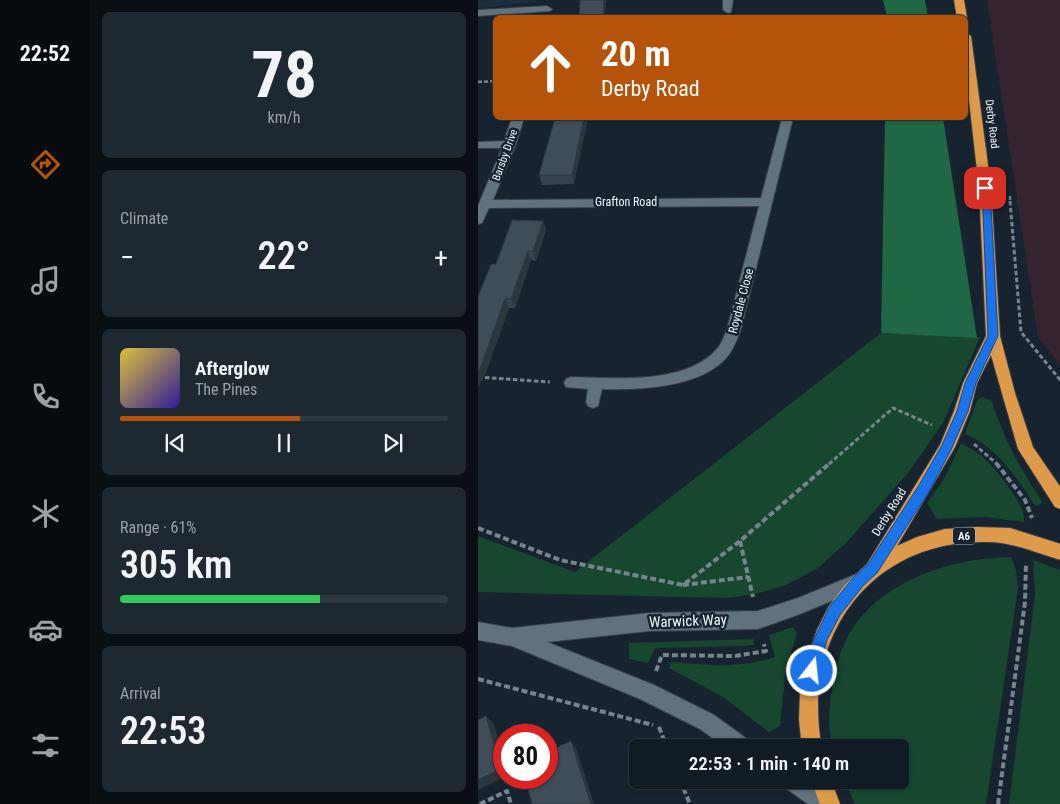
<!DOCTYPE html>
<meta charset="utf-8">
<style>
body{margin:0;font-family:"Roboto Condensed",sans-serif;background:#1e2830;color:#f1f3f6;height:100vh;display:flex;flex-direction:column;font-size:19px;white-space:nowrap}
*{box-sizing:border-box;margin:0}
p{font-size:16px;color:#9ca1a6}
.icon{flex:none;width:28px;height:28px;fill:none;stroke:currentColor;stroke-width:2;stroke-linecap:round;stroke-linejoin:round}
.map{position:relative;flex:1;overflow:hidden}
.sheet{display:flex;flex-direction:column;gap:12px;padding:12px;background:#090f13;width:388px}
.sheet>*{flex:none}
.top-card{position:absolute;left:15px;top:15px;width:475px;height:105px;border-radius:8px;box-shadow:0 1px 4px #0004,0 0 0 1px #303941;background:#b45309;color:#fff;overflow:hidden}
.speed{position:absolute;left:15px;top:724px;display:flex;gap:10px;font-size:25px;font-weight:700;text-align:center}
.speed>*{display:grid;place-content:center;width:65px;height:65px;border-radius:50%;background:#111b23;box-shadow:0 1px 4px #0004,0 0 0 1px #303941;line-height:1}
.speed .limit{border:8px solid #d22;background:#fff;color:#111}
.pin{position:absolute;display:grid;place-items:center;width:42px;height:42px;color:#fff;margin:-21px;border-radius:10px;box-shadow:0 2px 8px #0006}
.me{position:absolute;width:55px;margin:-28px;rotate:16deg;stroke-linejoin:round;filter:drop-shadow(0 0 4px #0008)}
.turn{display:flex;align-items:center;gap:18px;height:105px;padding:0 25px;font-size:22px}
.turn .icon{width:65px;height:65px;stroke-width:2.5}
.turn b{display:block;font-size:35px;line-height:42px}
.big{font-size:38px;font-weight:600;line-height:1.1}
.sheet .widget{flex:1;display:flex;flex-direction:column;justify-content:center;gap:8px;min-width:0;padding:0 18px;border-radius:8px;background:#1e2830}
.sheet .dial{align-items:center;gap:0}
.dial b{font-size:65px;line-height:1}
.song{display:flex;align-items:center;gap:15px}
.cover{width:60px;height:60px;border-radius:8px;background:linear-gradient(135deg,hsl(50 70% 55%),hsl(250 70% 35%))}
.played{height:5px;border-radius:2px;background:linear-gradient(90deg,#b45309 55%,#303941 55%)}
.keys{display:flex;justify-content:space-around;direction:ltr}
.heat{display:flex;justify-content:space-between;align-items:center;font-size:28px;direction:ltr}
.charge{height:8px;border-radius:4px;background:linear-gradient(90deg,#34c759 61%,#303941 0)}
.trip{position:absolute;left:151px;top:739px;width:280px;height:50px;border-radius:8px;background:#111b23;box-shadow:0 1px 4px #0004,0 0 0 1px #303941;font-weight:600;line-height:50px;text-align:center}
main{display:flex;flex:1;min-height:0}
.menu{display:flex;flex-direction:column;width:90px;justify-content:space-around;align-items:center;background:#070b0e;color:#9ca1a6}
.menu .icon{width:35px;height:35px}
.menu .active{color:#b45309}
.menu b{font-size:22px;color:#f1f3f6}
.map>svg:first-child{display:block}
.built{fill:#1b2e3d}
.industrial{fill:#35242f}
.green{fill:#17472f}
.forest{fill:#1f6745}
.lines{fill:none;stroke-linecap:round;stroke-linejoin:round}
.minor-casing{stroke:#364049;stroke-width:2}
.highway-casing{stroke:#364049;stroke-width:2}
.path-far2{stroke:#78848d;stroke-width:2.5;stroke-dasharray:4 2;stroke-linecap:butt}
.path-far1{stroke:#78848d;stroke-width:3;stroke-dasharray:4.5 2.5;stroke-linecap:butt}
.path{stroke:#78848d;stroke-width:4;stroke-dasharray:6 3;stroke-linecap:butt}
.minor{fill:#62717e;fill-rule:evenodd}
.highway{fill:#de9a4b;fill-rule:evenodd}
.wall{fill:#36424d}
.shaded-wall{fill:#2c363e}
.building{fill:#3f4d59;stroke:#2c363e}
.route{fill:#1a73e8;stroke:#114b97}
.labels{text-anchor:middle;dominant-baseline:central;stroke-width:5;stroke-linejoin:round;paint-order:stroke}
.far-street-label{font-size:11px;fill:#ecf5fc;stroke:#17242f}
.shield{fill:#17242f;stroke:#acb6be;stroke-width:1}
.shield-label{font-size:11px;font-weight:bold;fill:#ecf5fc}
.street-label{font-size:12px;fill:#ecf5fc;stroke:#17242f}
.near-street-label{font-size:15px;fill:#ecf5fc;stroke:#17242f}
</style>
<main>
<nav class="menu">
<b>22:52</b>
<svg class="icon active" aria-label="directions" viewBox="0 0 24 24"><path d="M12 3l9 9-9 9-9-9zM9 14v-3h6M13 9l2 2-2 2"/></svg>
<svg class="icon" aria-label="music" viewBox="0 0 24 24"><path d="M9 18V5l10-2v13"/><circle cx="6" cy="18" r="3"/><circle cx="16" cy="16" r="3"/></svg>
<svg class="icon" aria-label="phone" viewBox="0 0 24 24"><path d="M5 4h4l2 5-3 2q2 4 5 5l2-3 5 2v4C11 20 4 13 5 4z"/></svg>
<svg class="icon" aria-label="climate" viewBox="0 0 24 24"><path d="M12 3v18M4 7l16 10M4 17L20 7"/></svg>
<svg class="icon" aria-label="car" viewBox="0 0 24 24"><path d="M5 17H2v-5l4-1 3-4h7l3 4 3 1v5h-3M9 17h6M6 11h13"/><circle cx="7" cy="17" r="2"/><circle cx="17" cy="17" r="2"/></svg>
<svg class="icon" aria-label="filters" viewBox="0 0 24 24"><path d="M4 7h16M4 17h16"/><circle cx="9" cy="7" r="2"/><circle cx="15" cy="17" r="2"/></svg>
</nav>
<section class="sheet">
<div class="widget dial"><b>78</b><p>km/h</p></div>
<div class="widget"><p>Climate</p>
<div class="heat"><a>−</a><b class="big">22°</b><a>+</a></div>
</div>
<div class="widget">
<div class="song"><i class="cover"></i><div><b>Afterglow</b><p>The Pines</p></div></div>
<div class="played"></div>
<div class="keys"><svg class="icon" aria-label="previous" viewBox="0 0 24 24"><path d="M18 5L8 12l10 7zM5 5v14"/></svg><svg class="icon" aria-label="pause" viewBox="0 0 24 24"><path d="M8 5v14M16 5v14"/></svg><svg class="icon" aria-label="next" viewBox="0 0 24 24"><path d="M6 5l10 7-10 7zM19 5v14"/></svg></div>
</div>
<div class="widget"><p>Range · 61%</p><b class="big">305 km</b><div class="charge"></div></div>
<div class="widget"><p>Arrival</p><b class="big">22:53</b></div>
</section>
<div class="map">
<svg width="583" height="804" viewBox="0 0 583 804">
<rect width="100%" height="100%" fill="#17242f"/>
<path class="built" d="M 0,0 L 58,0 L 58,2 L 0,8 Z"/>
<path class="industrial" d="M 509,0 L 582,0 L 582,365 L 560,337 Z"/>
<path class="green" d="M 403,333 L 502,337 L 465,423 L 430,473 L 369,542 L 340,568 L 308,585 L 274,595 L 246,598 L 0,592 L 0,536 L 97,572 Z
M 504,397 L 514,401 C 527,442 542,468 565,503 L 557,506 C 540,479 518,446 487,434 L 499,400 Z
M 483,444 C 490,447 497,450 504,456 C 516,467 549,505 546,522 L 507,517 L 459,519 L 449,503 L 466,479 Z
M 533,557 L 538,570 L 540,588 L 508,804 L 377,804 L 366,780 L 422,780 L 422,748 L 355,747 C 349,725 351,706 355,684 C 358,669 361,654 368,640 C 397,582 472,558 533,557 Z
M 555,560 L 582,570 L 582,804 L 531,804 L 557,595 Z
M 315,627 L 319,634 L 308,666 L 302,726 L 291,732 L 245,697 L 191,668 L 193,662 C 229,665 262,669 297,657 L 291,635 Z
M 275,639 L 276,645 L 267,646 L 177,648 L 170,663 L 151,659 L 151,643 Z"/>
<path class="forest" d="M 405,0 L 447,0 L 450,17 L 409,17 Z
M 407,118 L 465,118 L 499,338 L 403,333 Z"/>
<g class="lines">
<defs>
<path id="minor" d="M 245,0 L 255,0 L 253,12 L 250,13 L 245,10 Z
M 69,6 L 74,9 L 72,11 L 0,16 L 0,10 Z
M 34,118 L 46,118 L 38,144 L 15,200 L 283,198 L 304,118 L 315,118 L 263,329 C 259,339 256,349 249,357 C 222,388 162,390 124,389 L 120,406 L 115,408 L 110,406 L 108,402 L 110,389 L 88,387 L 86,383 L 88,379 L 93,377 C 136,378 206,385 238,350 C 244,344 246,336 249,329 L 281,206 L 11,208 L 4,223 L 0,224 L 0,206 L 24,148 L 0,148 L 0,142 L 26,141 Z
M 381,573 L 387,575 L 390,581 L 387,587 L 322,614 L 280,629 L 171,631 L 69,642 L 176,685 L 236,715 L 272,741 L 275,748 L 248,748 L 222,729 L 162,699 L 34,646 L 0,640 L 0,622 L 34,628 L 171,613 L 280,611 L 320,598 Z
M 303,780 L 331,780 L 355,797 L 358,804 L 330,804 L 306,787 Z"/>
<path id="highway" d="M 476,0 L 486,0 L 489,18 L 488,20 L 488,18 L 479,18 Z
M 488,33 L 493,36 L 513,188 L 522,336 L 537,393 L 555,447 L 583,488 L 583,509 L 577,507 L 540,449 L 513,355 L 499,383 L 492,411 L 477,447 L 419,546 L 439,537 L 467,529 L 499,527 L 532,528 L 583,544 L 583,560 C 558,553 535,542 509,542 C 394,539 322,636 344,748 L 324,748 L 321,720 L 322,691 L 327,663 L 339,630 L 351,606 L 367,585 L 389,564 L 462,445 L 476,411 L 485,383 L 508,336 L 501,188 L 488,74 Z
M 333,780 L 353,780 L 362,804 L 342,804 Z"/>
</defs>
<use href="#minor" class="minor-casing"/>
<use href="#highway" class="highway-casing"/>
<path class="path-far2" d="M 0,82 L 18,81
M 532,196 L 532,202"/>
<path class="path-far1" d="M 532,201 L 543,332 L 583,381
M 0,377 L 72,382
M 496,444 L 519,464
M 351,464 L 415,408 L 454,425"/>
<path class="path" d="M 518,463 L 547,500 L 554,518
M 0,528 L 82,560 L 205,585 L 262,541 L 352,463
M 262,541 L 275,597
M 205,585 L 270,577
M 178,671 L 184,655 L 257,656 L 288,651 L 286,644
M 0,679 L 175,725
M 181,727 L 189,748
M 202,780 L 212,804
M 2,804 L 29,791 L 33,804
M 520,804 L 547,602 L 548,564"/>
<use href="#minor" class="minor"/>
<use href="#highway" class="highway"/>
</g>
<path class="wall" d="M 77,118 L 110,118 L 96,184 L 64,185 L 61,175 Z
M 65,221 L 68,230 L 58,261 L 53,260 L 37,308 L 31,308 L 7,375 L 0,387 L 0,297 L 18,264 Z"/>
<path class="shaded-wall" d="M 126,0 L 128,0 L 127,18 L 125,18 Z
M 106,118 L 110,118 L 96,184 L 94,175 Z
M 65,221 L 68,230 L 58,261 L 55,251 Z
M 50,251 L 53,260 L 37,308 L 33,299 Z
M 27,299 L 31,308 L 7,375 L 0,387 L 0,372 Z
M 8,716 L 16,724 L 26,762 L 26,777 L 0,790 L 0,780 Z
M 93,741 L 98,748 L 116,804 L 113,804 Z"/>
<path class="building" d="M 102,0 L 126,0 L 125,18 L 101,18 Z
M 77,118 L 106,118 L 94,175 L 61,175 Z
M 34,220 L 65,221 L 55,251 L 50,251 L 33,299 L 27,299 L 3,366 L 0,372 L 0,297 L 13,264 L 18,264 Z
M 8,716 L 23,769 L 0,780 L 0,720 Z
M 93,741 L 113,804 L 54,804 L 47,778 L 69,778 L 69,752 Z"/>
<path class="route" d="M 504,186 L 507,186 L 512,188 L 520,336 L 498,383 L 490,411 L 473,450 L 450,493 L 399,573 L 385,586 L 362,615 L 349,640 L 339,676 L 334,678 L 329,676 L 327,671 L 336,639 L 352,606 L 376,577 L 390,564 L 441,485 L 464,445 L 479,411 L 487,383 L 510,336 Z"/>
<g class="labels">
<g class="far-street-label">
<text transform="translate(514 124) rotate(83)">Derby Road</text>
<text transform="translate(27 155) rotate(-70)">Barsby Drive</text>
</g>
<rect class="shield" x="475" y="527.5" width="22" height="17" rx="4"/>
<g class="shield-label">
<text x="486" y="536">A6</text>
</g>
<g class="street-label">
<text x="148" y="202">Grafton Road</text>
<text transform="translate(263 301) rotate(-75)">Roydale Close</text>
<text transform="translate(411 512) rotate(-58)">Derby Road</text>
</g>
<g class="near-street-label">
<text transform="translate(210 621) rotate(-2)">Warwick Way</text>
</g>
</g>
</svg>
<div class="speed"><div class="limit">80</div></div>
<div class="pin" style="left:507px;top:188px;background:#d93025"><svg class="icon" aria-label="arrive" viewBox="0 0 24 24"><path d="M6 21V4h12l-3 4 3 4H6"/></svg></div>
<svg class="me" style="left:334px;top:671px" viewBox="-20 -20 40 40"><circle r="17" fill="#1a73e8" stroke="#fff" stroke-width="3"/><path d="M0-11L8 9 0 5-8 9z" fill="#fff"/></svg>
<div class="trip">22:53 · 1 min · 140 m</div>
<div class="top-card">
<div class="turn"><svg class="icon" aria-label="ahead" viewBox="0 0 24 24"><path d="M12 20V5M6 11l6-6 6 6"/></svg><div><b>20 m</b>Derby Road</div></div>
</div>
</div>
</main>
